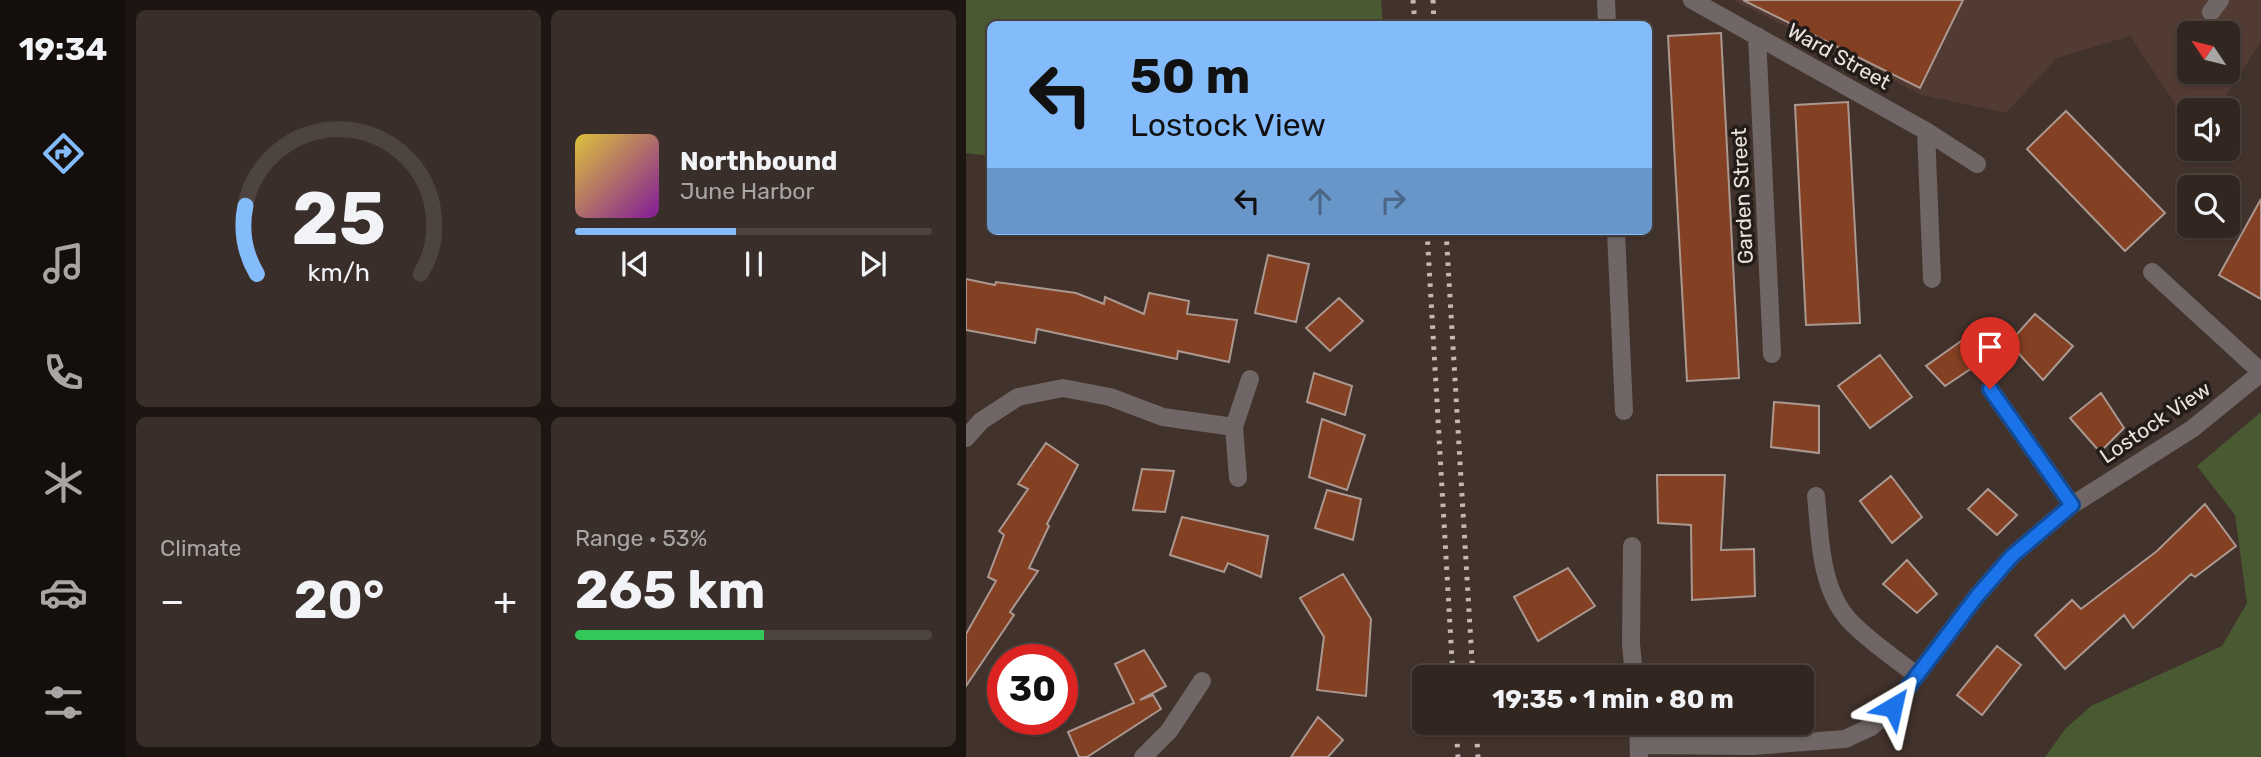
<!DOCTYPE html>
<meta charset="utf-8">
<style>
body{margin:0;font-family:Rubik,sans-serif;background:#3a2e2a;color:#f1f3f6;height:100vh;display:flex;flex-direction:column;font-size:26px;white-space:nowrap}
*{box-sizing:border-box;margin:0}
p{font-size:23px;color:#a8a5a5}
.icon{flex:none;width:38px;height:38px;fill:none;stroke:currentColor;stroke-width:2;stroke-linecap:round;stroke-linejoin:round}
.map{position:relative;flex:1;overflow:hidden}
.drawer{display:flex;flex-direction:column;gap:10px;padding:10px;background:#1c1512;width:840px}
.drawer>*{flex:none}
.banner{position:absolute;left:21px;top:21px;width:665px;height:214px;border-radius:10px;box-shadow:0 2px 5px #0004,0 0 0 2px #4d433f;background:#84bcfb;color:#111;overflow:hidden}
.needle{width:46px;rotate:305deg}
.buttons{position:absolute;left:1211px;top:21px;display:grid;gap:14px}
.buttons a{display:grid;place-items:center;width:63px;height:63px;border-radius:10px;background:#322621;box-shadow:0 2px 5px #0004,0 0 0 2px #4d433f;font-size:35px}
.speed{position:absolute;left:21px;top:644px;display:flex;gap:14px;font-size:35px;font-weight:700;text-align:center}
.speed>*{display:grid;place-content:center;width:91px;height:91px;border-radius:50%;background:#322621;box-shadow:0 2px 5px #0004,0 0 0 2px #4d433f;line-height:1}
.speed .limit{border:10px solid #d22;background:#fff;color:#111}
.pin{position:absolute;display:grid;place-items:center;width:60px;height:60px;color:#fff;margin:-72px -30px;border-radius:50% 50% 50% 0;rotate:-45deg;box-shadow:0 0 7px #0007}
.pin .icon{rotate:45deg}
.me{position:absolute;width:77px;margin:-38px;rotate:36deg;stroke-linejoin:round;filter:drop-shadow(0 0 5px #0008)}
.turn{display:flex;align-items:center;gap:24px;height:147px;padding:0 28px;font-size:32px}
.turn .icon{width:91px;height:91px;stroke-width:2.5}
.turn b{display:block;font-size:49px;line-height:60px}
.lanes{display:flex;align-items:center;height:66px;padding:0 28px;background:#0003;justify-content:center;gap:35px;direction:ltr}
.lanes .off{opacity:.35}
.big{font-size:52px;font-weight:700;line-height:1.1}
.drawer .card{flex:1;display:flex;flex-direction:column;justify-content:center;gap:10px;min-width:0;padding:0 24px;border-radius:10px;background:#3a2e2a}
.drawer .dial{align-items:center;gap:0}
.dial svg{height:182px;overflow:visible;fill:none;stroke:#4d433f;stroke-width:7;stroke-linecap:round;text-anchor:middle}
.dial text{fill:#f1f3f6;stroke:none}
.song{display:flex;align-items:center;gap:21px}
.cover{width:84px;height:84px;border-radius:10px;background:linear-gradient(135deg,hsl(50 70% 55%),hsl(290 70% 35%))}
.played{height:7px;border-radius:4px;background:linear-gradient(90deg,#84bcfb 45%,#4d433f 45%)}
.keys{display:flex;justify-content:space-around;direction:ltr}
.heat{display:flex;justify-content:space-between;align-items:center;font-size:38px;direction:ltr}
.charge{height:10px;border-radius:5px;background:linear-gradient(90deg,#34c759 53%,#4d433f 0)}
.drawer .tiles{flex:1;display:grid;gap:10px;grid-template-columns:repeat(2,1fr)}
.trip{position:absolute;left:446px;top:665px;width:402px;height:70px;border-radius:10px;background:#322621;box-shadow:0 2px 5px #0004,0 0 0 2px #4d433f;font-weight:700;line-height:70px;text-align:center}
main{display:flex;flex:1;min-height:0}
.dock{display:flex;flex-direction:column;width:126px;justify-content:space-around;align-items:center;background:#140f0d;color:#a8a5a5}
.dock .icon{width:49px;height:49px}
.dock .active{color:#84bcfb}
.dock b{font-size:32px;color:#f1f3f6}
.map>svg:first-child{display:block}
.built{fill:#513b32;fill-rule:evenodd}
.green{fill:#495931}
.building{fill:#834023;stroke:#ab9890;stroke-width:2}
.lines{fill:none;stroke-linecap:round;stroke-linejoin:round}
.minor{stroke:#6f6665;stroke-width:18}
.rail{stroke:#c3b8b3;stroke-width:5;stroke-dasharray:3.5 7;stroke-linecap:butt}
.route-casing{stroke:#114b97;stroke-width:18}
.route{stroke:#1a73e8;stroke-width:12}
.labels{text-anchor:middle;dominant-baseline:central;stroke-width:7;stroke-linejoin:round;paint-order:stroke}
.street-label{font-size:21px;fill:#ebe1dd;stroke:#231c19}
</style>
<main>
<nav class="dock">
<b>19:34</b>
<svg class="icon active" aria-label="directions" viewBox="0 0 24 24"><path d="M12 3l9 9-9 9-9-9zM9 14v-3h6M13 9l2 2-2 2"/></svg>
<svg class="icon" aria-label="music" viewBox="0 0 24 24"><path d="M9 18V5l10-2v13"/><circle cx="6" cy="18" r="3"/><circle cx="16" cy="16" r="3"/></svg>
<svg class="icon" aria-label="phone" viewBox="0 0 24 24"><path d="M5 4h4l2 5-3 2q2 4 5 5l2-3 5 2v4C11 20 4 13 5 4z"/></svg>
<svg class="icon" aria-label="climate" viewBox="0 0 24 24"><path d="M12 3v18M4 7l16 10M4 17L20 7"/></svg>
<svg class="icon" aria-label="car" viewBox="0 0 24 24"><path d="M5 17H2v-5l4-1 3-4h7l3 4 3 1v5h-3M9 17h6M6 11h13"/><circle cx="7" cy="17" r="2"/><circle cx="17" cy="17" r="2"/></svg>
<svg class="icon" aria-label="filters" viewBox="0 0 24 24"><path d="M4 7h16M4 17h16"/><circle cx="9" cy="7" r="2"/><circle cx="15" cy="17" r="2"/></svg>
</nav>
<section class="drawer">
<div class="tiles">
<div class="card dial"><svg viewBox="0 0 100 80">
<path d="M14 69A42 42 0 1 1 86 69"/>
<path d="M14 69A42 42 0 0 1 9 39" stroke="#84bcfb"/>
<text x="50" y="56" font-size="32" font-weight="700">25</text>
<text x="50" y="72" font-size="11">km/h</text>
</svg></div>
<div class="card">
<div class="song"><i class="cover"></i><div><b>Northbound</b><p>June Harbor</p></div></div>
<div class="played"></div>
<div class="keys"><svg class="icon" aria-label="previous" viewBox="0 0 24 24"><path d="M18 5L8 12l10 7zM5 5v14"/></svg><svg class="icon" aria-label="pause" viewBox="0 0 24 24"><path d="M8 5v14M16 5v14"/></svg><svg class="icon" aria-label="next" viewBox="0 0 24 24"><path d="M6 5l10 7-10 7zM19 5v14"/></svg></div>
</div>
<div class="card"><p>Climate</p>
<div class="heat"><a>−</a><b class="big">20°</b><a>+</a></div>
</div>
<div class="card"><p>Range · 53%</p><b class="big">265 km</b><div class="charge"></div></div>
</div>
</section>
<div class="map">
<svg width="1295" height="757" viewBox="0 0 1295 757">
<rect width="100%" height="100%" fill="#42322c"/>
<path class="built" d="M 767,0 L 1295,0 L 1295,41 L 1251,110 L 1223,110 L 1223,125 L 1164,36 L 1091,58 L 1040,113 L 956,95 ZM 1223,33 L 1262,33 L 1262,72 L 1223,72 Z"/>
<path class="green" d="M 0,0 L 415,0 L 417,24 L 24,24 L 24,156 L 0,153 Z
M 1295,412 L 1295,757 L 1079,757 L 1100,728 L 1125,706 L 1256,646 L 1281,603 L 1269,515 L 1231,466 Z"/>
<path class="building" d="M 777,0 L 997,0 L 954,88 Z
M 755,33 L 773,378 L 721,381 L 702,36 Z
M 882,102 L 894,323 L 840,325 L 829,105 Z
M 1100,111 L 1199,213 L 1159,251 L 1061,149 Z
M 1295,199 L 1295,299 L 1253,275 Z
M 302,255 L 343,264 L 330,322 L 289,313 Z
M 0,279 L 29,285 L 30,282 L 110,293 L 138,304 L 139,297 L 178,314 L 183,293 L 223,301 L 221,314 L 271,320 L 263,362 L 212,351 L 211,359 L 71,329 L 69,343 L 0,330 Z
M 373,298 L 397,321 L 364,351 L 340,328 Z
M 1069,314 L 1107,346 L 1077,380 L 1043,343 Z
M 998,339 L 1018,360 L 979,386 L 960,366 Z
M 914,355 L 946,397 L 904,428 L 872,386 Z
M 348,373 L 386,386 L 379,415 L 341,402 Z
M 1135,393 L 1158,428 L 1134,452 L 1104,418 Z
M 808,402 L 853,406 L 853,453 L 805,447 Z
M 356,419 L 399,435 L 381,490 L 343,477 Z
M 80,443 L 112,465 L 81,524 L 83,526 L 63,568 L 72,571 L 44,612 L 48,615 L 0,686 L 0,634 L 30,581 L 22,577 L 38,535 L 33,531 L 62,489 L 52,484 Z
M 176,469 L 208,471 L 199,512 L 167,510 Z
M 691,475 L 759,475 L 755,550 L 788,549 L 789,596 L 726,600 L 725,525 L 692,523 Z
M 925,476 L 956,517 L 926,543 L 894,501 Z
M 1022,489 L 1051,515 L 1031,535 L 1002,509 Z
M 361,490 L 395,499 L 387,540 L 349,528 Z
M 1239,504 L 1270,546 L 1229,577 L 1225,574 L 1167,628 L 1158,615 L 1099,669 L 1069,635 L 1106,600 L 1115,609 L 1191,551 Z
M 216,517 L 302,536 L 295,577 L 262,563 L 258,572 L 204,555 Z
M 941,560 L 971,594 L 951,613 L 917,584 Z
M 602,568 L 629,606 L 572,641 L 548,597 Z
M 377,574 L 405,619 L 400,696 L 351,690 L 358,637 L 334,598 Z
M 1031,646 L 1055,665 L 1016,715 L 991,695 Z
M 178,650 L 200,686 L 174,700 L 187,695 L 195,709 L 121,757 L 113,757 L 102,732 L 168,703 L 149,664 Z
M 352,717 L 377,740 L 362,757 L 325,757 Z"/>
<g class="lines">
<path class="minor" d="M 640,0 L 641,24
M 726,0 L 960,131 L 1011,164
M 1245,12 L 1254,0
M 791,36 L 806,354
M 960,131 L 966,279
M 650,231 L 658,411
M 1186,272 L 1295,372
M 1024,389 L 1106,505
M 0,438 L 15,421 L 52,397 L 97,388 L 144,397 L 197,417 L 268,427
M 272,478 L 268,427 L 284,379
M 850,496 C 854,537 854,588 883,620 C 899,638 930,659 950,675
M 666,546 L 665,644 L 668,677
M 672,723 L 673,757
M 674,745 L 787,746 L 879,739 L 905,727 L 927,707 L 1011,596 L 1046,556 L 1106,505 L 1226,429 L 1295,373
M 177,757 L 203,731 L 236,681"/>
<path class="rail" d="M 447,0 L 449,24
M 467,0 L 468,24
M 461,231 L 487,677
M 480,231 L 507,677
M 490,723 L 492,757
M 510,723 L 512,757"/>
</g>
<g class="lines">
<defs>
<path id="route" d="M 927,707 L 1011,596 L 1046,556 L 1106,505 L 1024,389"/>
</defs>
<use href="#route" class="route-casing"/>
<use href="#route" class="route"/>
</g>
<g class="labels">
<g class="street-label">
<text transform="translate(873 56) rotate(29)">Ward Street</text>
<text transform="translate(776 196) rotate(-93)">Garden Street</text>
<text transform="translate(1189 422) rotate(-34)">Lostock View</text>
</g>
</g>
</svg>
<div class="buttons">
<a><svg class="needle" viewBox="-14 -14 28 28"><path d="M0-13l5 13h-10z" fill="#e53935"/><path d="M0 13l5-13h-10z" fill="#a8a5a5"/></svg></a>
<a><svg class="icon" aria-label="sound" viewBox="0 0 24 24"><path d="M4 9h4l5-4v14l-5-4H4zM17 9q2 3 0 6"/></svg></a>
<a><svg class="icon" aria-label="search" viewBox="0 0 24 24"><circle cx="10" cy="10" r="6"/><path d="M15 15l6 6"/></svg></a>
</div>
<div class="speed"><div class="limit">30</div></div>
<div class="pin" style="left:1024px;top:389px;background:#d93025"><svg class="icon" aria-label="arrive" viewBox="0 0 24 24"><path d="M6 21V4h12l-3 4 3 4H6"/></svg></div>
<svg class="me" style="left:927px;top:707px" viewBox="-20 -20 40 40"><path d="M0-17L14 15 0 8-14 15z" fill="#1a73e8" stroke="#fff" stroke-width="4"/></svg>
<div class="trip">19:35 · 1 min · 80 m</div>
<div class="banner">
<div class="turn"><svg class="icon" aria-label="left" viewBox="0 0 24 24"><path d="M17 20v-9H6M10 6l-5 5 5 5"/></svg><div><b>50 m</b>Lostock View</div></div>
<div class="lanes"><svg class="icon" aria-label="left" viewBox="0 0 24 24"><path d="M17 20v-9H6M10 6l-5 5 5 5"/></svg><svg class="icon off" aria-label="ahead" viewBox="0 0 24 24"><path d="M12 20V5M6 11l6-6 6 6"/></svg><svg class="icon off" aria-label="right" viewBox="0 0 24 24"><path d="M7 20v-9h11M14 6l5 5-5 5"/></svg></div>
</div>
</div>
</main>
